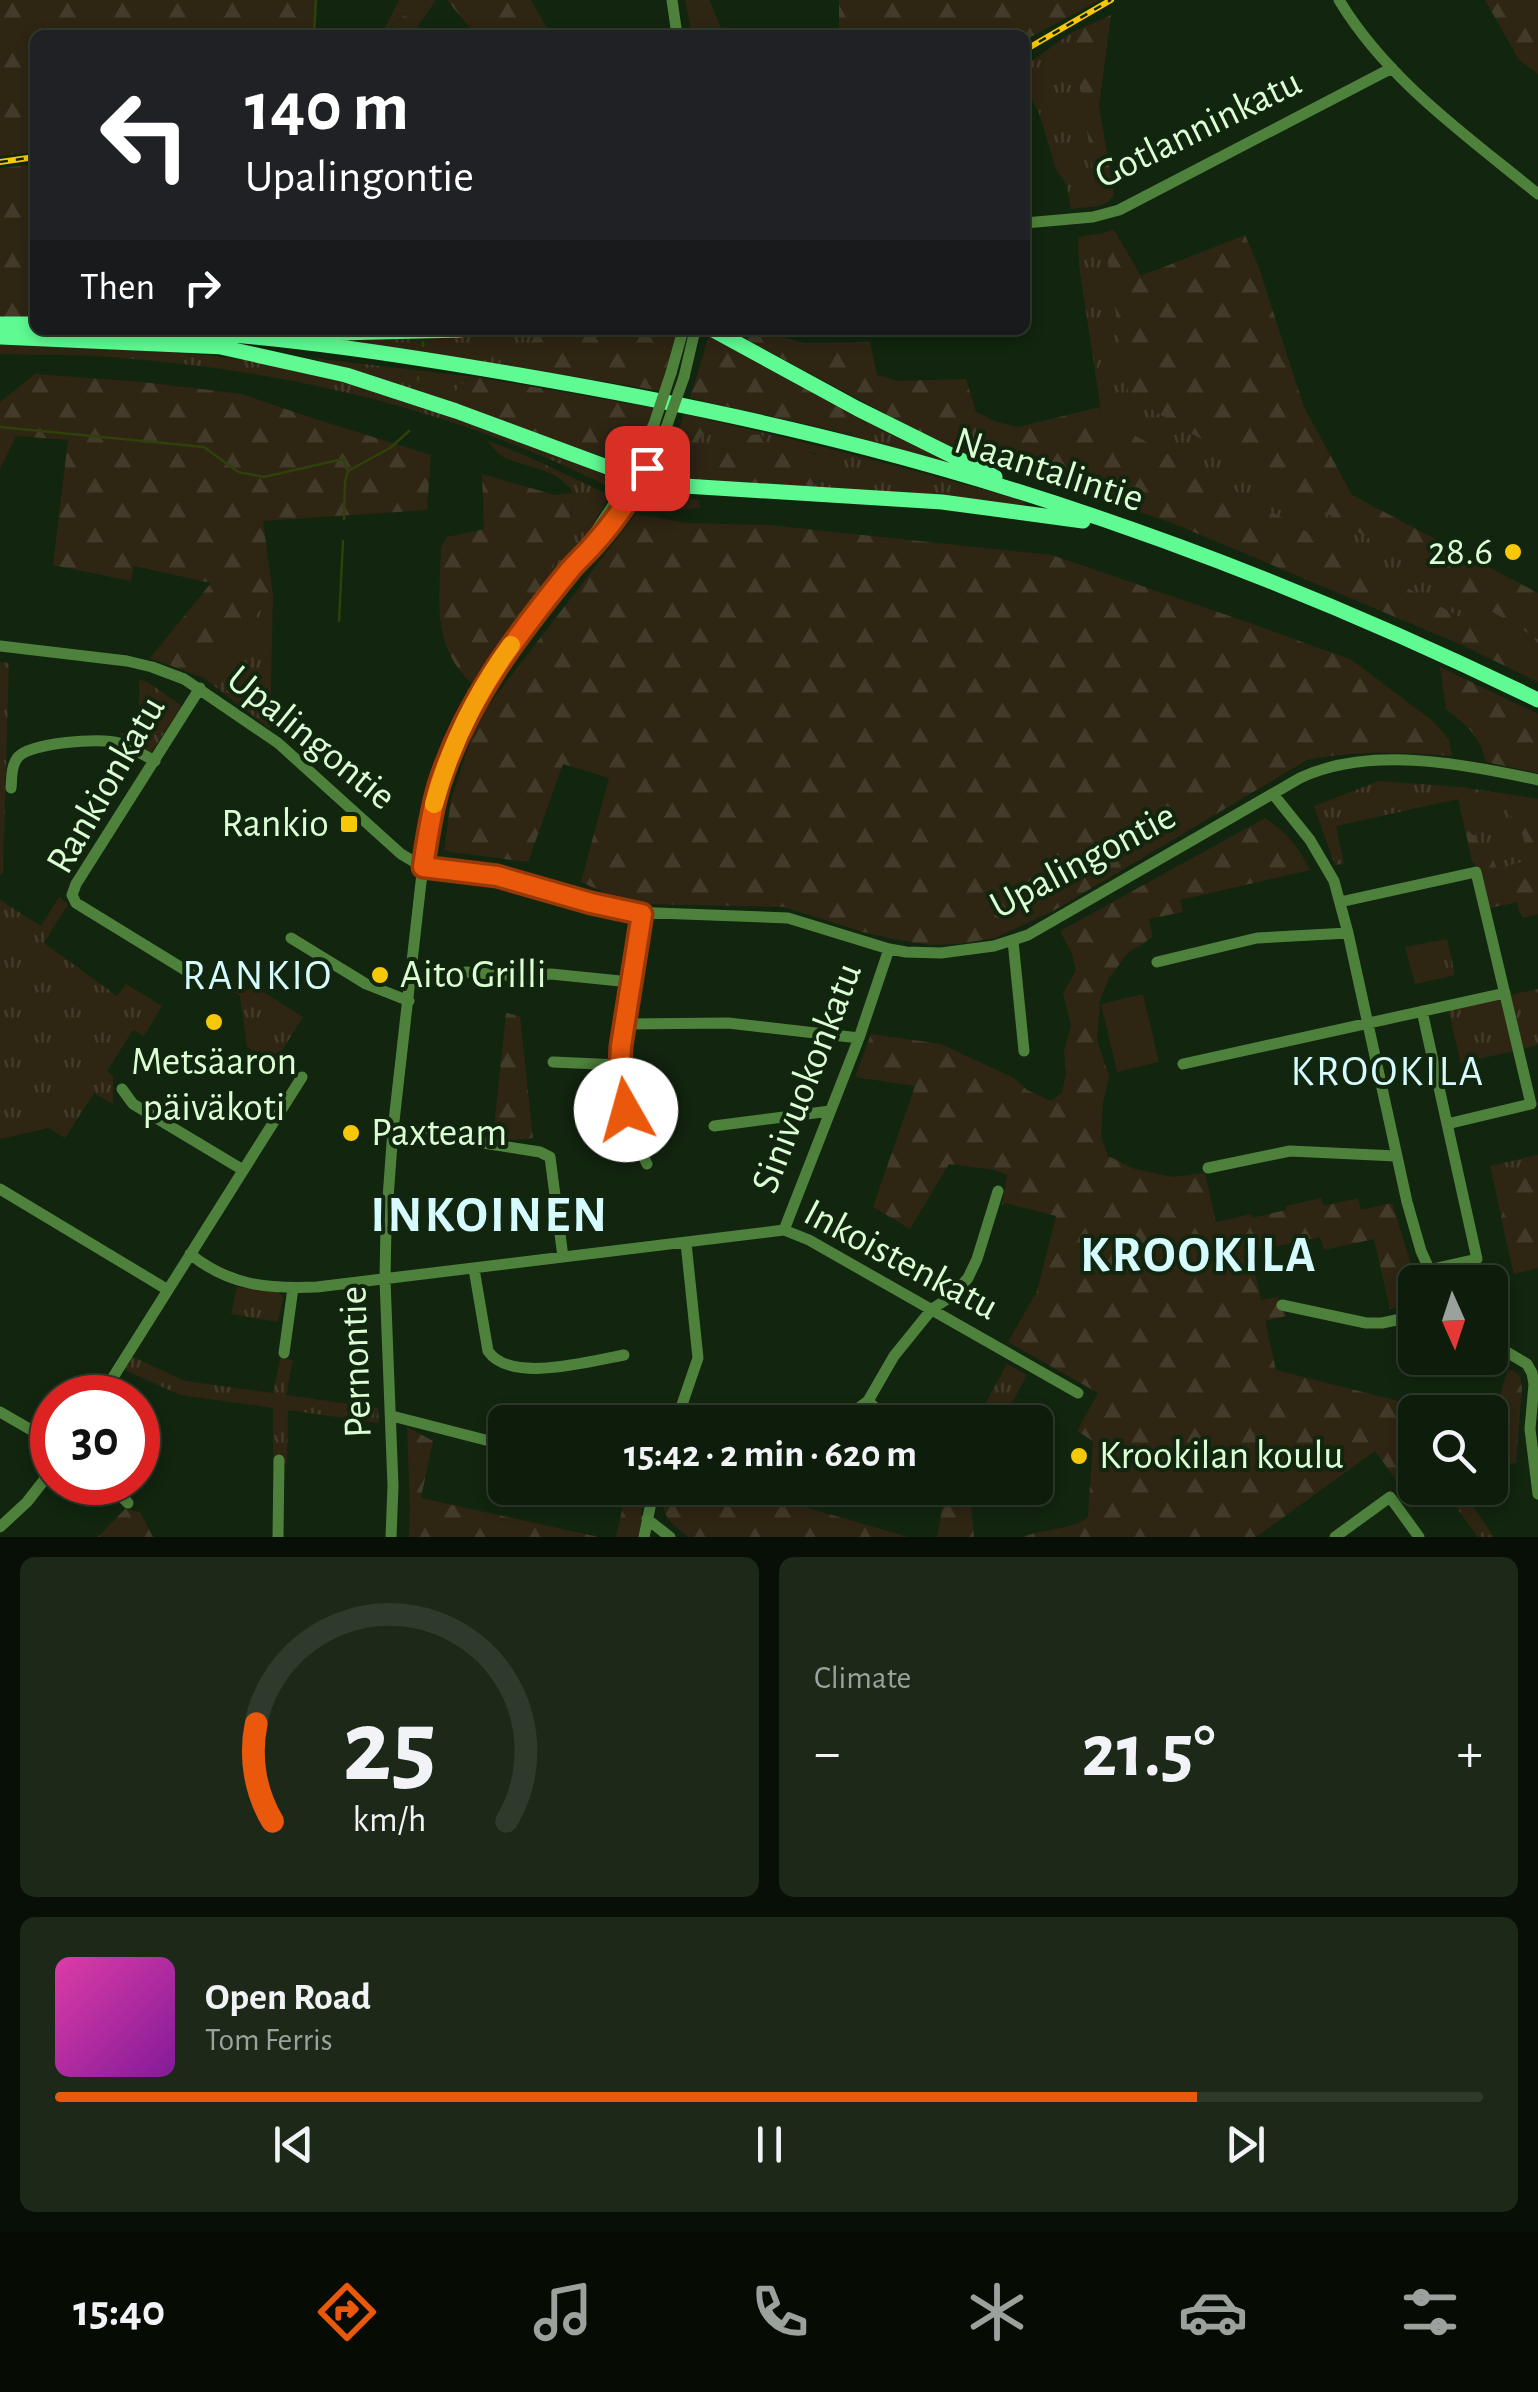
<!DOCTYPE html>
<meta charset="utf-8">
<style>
body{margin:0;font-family:"Alegreya Sans",sans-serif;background:#1c2919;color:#f1f3f6;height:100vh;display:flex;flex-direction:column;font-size:38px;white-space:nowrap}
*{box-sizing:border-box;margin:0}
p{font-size:32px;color:#9ba19d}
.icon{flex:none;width:55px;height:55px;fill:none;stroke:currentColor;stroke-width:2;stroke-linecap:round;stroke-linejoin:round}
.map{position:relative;height:1537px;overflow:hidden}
.sheet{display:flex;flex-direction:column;gap:20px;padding:20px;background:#080f06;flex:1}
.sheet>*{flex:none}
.guide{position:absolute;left:30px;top:30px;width:1000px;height:305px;border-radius:15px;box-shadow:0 5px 15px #0003,0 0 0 2px #2e3a2c;background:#202124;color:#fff;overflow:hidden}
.needle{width:65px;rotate:177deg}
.buttons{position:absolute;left:1398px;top:1265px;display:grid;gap:20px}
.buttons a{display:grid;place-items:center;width:110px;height:110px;border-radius:15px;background:#0e1c0b;box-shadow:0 5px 15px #0003,0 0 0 2px #2e3a2c;font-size:50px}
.speed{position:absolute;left:30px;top:1375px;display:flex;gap:20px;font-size:50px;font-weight:700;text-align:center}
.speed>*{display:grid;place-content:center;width:130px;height:130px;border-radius:50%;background:#0e1c0b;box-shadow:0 5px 15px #0003,0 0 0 2px #2e3a2c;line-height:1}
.speed .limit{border:15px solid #d22;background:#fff;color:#111}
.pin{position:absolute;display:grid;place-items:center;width:85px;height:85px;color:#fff;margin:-42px;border-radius:20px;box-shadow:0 5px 15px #0006}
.me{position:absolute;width:110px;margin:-55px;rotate:353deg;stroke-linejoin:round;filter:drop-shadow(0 0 8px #0008)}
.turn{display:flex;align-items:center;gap:35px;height:210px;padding:0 50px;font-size:45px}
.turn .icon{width:130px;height:130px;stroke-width:2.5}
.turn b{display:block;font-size:70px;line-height:85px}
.then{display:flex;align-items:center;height:95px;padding:0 50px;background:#0003;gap:20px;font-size:38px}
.big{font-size:75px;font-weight:700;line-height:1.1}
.sheet .widget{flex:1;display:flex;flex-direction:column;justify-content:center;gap:15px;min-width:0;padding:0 35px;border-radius:15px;background:#1c2919}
.sheet .dial{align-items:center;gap:0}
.dial svg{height:260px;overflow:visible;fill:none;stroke:#2e3a2c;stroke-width:7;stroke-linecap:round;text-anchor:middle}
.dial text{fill:#f1f3f6;stroke:none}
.song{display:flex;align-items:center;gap:30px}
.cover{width:120px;height:120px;border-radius:15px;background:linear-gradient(135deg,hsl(320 70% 55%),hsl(290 70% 35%))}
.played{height:10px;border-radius:5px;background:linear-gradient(90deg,#ea580c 80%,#2e3a2c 80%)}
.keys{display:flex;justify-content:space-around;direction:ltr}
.heat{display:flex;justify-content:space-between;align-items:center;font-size:55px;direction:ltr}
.sheet .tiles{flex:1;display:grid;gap:20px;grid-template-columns:1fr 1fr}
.widget:last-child{grid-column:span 2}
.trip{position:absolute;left:488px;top:1405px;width:565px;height:100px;border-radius:15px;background:#0e1c0b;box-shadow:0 5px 15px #0003,0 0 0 2px #2e3a2c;font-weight:700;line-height:100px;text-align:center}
.dock{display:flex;height:160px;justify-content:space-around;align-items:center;background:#060b04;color:#9ba19d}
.dock .icon{width:70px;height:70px}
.dock .on{color:#ea580c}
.dock b{font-size:45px;color:#f1f3f6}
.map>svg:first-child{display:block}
.grass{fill:url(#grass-tufts)}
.forest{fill:url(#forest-firs)}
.pitch{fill:#2e2513}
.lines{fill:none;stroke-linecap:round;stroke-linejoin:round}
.stream{stroke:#2f410b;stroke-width:2.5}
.minor{stroke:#4e823c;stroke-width:11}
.major{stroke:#5ffa92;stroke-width:15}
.rail-casing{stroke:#f7c807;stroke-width:6}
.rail{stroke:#12250f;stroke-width:2.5;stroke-dasharray:8;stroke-linecap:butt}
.minor-bridge{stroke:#4e823c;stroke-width:11}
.route-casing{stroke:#983908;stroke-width:25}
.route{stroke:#ea580c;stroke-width:18}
.slow{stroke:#f59e0b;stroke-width:18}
.poi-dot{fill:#f7c807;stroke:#12250f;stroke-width:4}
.labels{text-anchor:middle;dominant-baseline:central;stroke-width:8;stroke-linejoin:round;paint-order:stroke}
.street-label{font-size:40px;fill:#dcfed4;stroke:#12250f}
.poi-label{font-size:40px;fill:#dcfed4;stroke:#12250f;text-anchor:start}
.neighbourhood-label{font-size:42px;letter-spacing:2.5px;fill:#d6fbfe;stroke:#12250f}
.district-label{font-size:50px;font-weight:bold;letter-spacing:2.5px;fill:#d6fbfe;stroke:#12250f}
</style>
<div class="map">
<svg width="1538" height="1537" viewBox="0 0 1538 1537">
<defs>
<pattern id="grass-tufts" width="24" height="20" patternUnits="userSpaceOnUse" patternTransform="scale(2.5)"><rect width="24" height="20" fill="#2e2513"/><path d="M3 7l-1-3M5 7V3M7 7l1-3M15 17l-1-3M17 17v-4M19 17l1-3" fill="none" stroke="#423b29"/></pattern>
<pattern id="forest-firs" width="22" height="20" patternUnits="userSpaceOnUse" patternTransform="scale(2.5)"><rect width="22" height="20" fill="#2e2513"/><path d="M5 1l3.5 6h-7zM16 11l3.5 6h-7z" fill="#423b29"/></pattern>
</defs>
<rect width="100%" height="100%" fill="#12250f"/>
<path class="grass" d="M 399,0 L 422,0 L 381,35 Z
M 1071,33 L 1099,206 L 1071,209 L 1067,186 L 1056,169 L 1039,113 L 1025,85 L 1025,66 Z
M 1103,233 L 1130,396 L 1538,639 L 1538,661 L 1102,417 L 1079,266 L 1078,237 Z
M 539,331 C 529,344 526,353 532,369 L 325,341 Z
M 0,345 L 120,349 L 207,355 L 246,360 L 347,381 L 546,450 L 605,475 L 610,481 L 611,488 C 460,411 290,371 122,358 C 81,354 41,355 0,354 Z
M 312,358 L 476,377 L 465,380 L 458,408 L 366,375 Z
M 856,413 L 950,461 L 949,463 L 820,427 L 850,434 L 867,425 Z
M 684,414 C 799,440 912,469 1025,501 L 1023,509 L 805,488 L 821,480 L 816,453 L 803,452 L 769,444 L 736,450 L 695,445 Z
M 486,440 L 527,456 L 609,495 C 591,531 570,563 540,590 L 572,514 L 573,493 C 559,468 526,468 503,457 C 497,453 491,445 486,440 Z
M 652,491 L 684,496 L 685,499 L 699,500 L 700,507 C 679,512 662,511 642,504 Z
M 273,596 L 270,729 L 204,678 L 210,664 Z
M 0,662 L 9,663 L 3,872 L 0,876 Z
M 139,680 L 146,681 L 182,706 L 150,754 L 118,733 L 139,732 Z
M 1379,781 L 1461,787 L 1538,799 L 1538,914 L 1522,918 L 1517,902 L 1490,908 L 1478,868 L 1472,861 L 1458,799 L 1336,826 L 1344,864 L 1335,865 L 1314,806 Z
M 59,897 L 68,904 L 44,943 L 117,996 L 126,984 L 162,1006 L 144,1036 L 133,1030 L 107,1071 L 113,1076 L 113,1104 L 94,1093 L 65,1138 L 49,1128 L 0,1139 L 0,900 L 41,926 Z
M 1447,939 L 1455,975 L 1415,984 L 1405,947 Z
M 228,978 L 248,991 L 252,985 L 303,1017 L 279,1055 L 298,1068 L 289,1077 L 286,1073 L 247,1047 L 240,996 L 223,986 Z
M 1538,989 L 1538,1045 L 1522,1049 L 1509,995 Z
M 1502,997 L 1514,1051 L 1461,1063 L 1448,1009 Z
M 1538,1155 L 1538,1268 L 1514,1274 L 1490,1166 Z
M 237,1287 L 279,1292 L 283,1298 L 278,1322 L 231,1314 Z
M 133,1357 L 185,1381 L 273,1393 L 280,1358 L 293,1360 L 286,1395 L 378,1408 L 379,1423 L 288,1410 L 287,1464 L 273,1463 L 273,1408 L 180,1395 L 125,1370 Z
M 1007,1364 L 1027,1375 L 1001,1422 L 975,1422 Z
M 1442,1488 L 1460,1488 L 1494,1537 L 1478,1537 Z"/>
<path class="forest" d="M 0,0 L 316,0 L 314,35 L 35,35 L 35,152 L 0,156 Z
M 422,0 L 436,0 L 412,35 L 382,35 Z
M 447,0 L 531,0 L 551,35 L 476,35 Z
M 685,0 L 709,0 L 724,35 L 692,35 Z
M 839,0 L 1100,0 L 1025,40 L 1025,35 L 839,35 Z
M 1485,0 L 1538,0 L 1538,74 L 1519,60 Z
M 1111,15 L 1099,106 L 1114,195 L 1107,203 L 1099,206 L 1071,33 Z
M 35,164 L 35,313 L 30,318 L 0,317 L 0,168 Z
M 1114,230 L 1141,276 L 1245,235 L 1259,268 L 1304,407 L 1352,495 L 1538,593 L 1538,639 L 1129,396 L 1103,233 Z
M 671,330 L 676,334 L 660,391 L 532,369 C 525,352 528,344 539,331 Z
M 729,330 L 775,330 L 786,338 L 804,343 L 870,342 L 877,375 L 898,381 L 966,379 L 976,412 L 997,422 L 1018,427 L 1100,407 L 1102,417 L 1538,661 L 1538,682 L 1464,646 L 1170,522 L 1115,504 L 1048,478 L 955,451 Z
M 709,336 L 863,419 L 866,427 L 857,433 L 841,432 L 690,398 Z
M 35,374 L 143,382 L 242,394 L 306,416 L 431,455 L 427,510 L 263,521 L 273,596 L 210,664 L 204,678 L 150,658 L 211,583 L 134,566 L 131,581 L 53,565 L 68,440 L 16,436 L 0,469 L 0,402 Z
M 476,377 L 655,408 L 630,462 L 625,463 L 542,437 L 458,408 L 454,394 C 459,384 465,380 476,377 Z
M 684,414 L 705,429 L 696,445 L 735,450 L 746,436 L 761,434 L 769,444 L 827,457 L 829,472 L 812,486 L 805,488 L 661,477 Z
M 482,474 L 555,495 L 573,493 C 575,552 508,640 472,684 C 430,644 440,600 441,547 L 447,537 L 484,529 Z
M 636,514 L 687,523 L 769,525 L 1052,555 L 1250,623 L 1352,660 L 1434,722 L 1449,740 L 1452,756 C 1404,752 1355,750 1307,760 L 1053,911 L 995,938 L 958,944 L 930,945 L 893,939 L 863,932 L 784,907 L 644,904 L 617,898 L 581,882 L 609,778 L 563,764 L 528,862 L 444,851 L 451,800 L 477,720 Z
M 1440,667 L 1538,714 L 1538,773 L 1486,762 C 1479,734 1468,727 1446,709 Z
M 1478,790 L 1538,799 L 1538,914 L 1522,918 L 1517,902 L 1490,908 L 1478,868 L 1472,861 L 1465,828 L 1488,848 L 1497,869 L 1525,861 C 1529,825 1506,807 1478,790 Z
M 1265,818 C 1286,832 1299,847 1310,870 L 1180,900 L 1183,912 L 1149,919 L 1153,937 L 1128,953 L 1109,978 L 1100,1000 L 1097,1040 L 1109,1076 L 1103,1103 L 1101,1136 L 1108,1156 L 1135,1169 L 1173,1177 L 1205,1173 L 1216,1222 L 1251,1214 L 1252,1218 L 1286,1210 L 1286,1206 L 1321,1198 L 1323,1206 L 1358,1198 L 1361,1210 L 1392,1203 L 1412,1267 L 1419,1282 L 1415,1282 L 1415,1306 L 1390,1309 L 1374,1239 L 1324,1250 L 1320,1237 L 1251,1252 L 1261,1300 L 1278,1297 L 1286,1316 L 1265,1321 L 1276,1370 L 1442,1412 L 1500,1396 L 1507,1371 L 1513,1370 L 1520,1376 L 1522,1388 L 1516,1463 L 1490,1467 L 1490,1412 L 1415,1412 L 1415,1488 L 1418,1488 L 1407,1495 L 1375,1451 L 1256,1537 L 1023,1537 C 1045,1528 1069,1531 1088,1517 L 1093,1441 L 1077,1431 L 1098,1393 L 1008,1342 L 1037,1291 L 1056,1216 L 1005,1203 L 1002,1205 L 1007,1175 L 994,1170 L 949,1164 L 910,1229 L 873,1207 L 915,1086 L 855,1077 L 871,1034 L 941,1044 L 1014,1078 L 1027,1090 L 1051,1101 L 1062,1092 L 1066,1074 L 1064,1051 L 1071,1025 L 1063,993 L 1076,971 L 1072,954 L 1060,931 Z
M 506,1013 L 520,1016 L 533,1138 L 516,1140 L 493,1138 Z
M 1538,1155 L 1538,1268 L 1514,1274 L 1501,1218 L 1509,1187 L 1523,1158 Z
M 407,1427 L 433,1441 L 421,1498 L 599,1537 L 409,1537 L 410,1507 Z
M 627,1488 L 632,1488 C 647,1501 641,1519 639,1537 L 616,1537 Z
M 665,1488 L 740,1488 L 799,1505 L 802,1488 L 812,1488 L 808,1508 L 908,1537 L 688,1537 C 667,1519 660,1516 665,1488 Z
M 946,1488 L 969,1488 L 974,1537 L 937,1537 Z
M 125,1509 L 140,1512 L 153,1537 L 98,1537 Z"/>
<path class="pitch" d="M 1143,994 L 1159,1062 L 1117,1072 L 1101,1004 Z"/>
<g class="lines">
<path class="stream" d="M 314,35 L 316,0
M 423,346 L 423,342
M 418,380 L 418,377
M 0,427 L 204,447 L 238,472 L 264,477 L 343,459 L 348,471 L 390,448 L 409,431
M 344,519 L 345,481 L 348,471
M 339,621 L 343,541"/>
<path class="minor" d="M 672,0 L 677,35
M 1339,0 C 1387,80 1467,136 1538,194
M 1025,223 L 1093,217 L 1119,210 L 1392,68
M 671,373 L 683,330
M 684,377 L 695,330
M 594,534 L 613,505 L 654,424
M 0,646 L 127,661 L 152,667 L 184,679 L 278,743 L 401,854 L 423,867 L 497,876 L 630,912 L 788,918 L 889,949 L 906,952 L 941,953 L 994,946 L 1028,935 L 1300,778 C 1370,745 1465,764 1538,780
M 11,788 C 12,777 11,766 18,757 C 31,743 100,737 119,743 C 131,747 143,755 155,761
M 1273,794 L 1310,840 L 1334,881 L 1348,933 L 1407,1202 L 1421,1251 L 1435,1282
M 1340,902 L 1476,872 L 1531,1104 L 1447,1124
M 642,914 C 640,937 633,960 630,983 C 619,1051 613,1100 647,1164
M 291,938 L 366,984 L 409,1001
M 1013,941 L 1024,1051
M 1157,962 L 1257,938 L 1348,933
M 466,972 L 517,976 L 551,974 L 630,982
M 190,973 L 76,903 L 72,895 L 76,884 L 200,688
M 1422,1011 L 1477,1259 L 1428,1270
M 625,1024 L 728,1023 L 859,1038
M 553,1062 L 620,1065
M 1183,1064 L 1505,993
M 122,1089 L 133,1104 L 243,1170
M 714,1126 L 830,1111
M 428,1129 L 470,1141 L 540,1152 L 550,1157 L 563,1257
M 1208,1168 L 1290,1151 L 1396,1156
M 0,1189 L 168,1290
M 784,1230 L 859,1038 L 889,949
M 190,1254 C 230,1286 268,1289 317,1287 L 784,1230 L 809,1240 L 1078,1393
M 474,1269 L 488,1351 C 510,1384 591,1361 624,1355
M 1282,1305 L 1366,1323 L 1382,1323 L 1415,1316
M 1490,1342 L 1527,1364 L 1532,1373 L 1534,1384 L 1530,1429 L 1538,1494
M 284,1353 L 293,1288
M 100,1398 L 302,1077
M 868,1401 L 890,1422
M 0,1412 L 52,1442
M 392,1416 L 505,1445
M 676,1422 L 698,1358 L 686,1243
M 840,1422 L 868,1401 L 894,1356 L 932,1309 L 952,1296 L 968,1278 L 977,1259 L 998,1191
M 107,1482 L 128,1503
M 647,1519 L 670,1537
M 0,1527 L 27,1502 L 52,1470
M 278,1537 L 279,1460
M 391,1537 L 393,1486 L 385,1280 L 386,1225 L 393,1130 L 421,882 L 434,805 L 450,754 L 487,681 L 533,617 L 621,511 L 641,479 L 666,428
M 644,1537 L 654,1488
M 1335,1537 L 1390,1497 L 1419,1537"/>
<path class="major" d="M 0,324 L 35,324
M 167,330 C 286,337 403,355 519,375 C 636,395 752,418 867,448 C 1098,508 1324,596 1538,700
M 713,330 L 858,409 L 995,477
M 299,334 L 460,330
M 0,337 L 225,347
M 216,346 L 346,375 L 456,411 L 653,484 L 942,502 L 1083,521"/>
<defs>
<path id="rail" d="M 1025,50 L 1111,0
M 0,162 L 35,157"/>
</defs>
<use href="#rail" class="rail-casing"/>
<use href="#rail" class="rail"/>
<path class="minor-bridge" d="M 654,424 L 671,373
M 666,428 L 684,377"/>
</g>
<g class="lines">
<defs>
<path id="route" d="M 626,1110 L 620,1065 L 621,1046 L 642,914 L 591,903 L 497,876 L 423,867 C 427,839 431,812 439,785 C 465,703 516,636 569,571 C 577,561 587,553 595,543 C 615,521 633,494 647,468"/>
</defs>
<use href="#route" class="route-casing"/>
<use href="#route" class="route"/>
<path class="slow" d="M 434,804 C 450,747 476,693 511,645"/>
</g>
<g class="poi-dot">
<circle cx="1513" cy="552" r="10"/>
<rect x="339" y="814" width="20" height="20" rx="5"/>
<circle cx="380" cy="975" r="10"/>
<circle cx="214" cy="1022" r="10"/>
<circle cx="351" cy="1133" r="10"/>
<circle cx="1079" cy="1456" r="10"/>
</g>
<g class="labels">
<g class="street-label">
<text transform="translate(1198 129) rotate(-26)">Gotlanninkatu</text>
<text transform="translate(1049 470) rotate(18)">Naantalintie</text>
<text transform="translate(311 738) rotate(39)">Upalingontie</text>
<text transform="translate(106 785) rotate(-60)">Rankionkatu</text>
<text transform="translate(1083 861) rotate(-28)">Upalingontie</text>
<text transform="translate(807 1078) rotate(-69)">Sinivuokonkatu</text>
<text transform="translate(901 1260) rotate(28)">Inkoistenkatu</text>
<text transform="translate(356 1362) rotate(-92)">Pernontie</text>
</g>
<g class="poi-label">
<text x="1493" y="552" text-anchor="end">28.6</text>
<text x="329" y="824" text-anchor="end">Rankio</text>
<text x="400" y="975">Aito Grilli</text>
<text x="214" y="1062" text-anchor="middle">Metsäaron<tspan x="214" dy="46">päiväkoti</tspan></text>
<text x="371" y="1133">Paxteam</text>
<text x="1099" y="1456">Krookilan koulu</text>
</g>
<g class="neighbourhood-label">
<text x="258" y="976">RANKIO</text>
<text x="1388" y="1072">KROOKILA</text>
</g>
<g class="district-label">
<text x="490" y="1216">INKOINEN</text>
<text x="1199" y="1256">KROOKILA</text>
</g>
</g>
</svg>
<div class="buttons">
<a><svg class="needle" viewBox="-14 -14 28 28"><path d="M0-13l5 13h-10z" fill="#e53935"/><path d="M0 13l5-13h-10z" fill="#9ba19d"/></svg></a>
<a><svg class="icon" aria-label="search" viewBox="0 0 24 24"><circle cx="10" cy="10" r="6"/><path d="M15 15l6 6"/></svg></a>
</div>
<div class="speed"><div class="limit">30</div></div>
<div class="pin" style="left:647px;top:468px;background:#d93025"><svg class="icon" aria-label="arrive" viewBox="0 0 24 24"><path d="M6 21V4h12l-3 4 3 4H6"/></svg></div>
<svg class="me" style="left:626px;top:1110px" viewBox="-20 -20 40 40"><circle r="19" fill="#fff"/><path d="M0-13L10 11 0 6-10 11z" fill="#ea580c"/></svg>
<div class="trip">15:42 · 2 min · 620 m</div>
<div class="guide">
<div class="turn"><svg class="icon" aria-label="left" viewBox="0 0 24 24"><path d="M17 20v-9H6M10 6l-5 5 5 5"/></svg><div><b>140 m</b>Upalingontie</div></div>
<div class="then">Then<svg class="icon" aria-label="right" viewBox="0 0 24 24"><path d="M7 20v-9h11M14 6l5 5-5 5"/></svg></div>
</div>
</div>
<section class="sheet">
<div class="tiles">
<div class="widget dial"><svg viewBox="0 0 100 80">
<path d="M14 69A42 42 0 1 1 86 69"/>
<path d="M14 69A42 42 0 0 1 9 39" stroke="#ea580c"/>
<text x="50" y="56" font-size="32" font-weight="700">25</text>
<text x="50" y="72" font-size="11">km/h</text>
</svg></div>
<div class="widget"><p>Climate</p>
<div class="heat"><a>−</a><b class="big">21.5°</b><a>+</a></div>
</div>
<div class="widget">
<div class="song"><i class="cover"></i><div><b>Open Road</b><p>Tom Ferris</p></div></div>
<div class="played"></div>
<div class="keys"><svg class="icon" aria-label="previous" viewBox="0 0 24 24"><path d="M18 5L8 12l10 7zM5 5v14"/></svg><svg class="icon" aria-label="pause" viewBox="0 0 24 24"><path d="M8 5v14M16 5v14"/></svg><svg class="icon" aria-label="next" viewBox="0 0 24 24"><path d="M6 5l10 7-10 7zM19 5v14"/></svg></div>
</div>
</div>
</section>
<nav class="dock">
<b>15:40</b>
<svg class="icon on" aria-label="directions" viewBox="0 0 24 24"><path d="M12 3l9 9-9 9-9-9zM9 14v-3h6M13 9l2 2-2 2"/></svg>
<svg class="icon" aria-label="music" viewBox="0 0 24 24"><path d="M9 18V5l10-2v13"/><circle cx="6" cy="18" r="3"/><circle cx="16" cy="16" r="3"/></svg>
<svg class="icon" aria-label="phone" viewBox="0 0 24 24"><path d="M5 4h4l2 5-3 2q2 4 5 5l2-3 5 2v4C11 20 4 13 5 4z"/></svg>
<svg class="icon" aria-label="climate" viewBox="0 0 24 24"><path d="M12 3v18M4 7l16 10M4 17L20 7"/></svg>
<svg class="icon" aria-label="car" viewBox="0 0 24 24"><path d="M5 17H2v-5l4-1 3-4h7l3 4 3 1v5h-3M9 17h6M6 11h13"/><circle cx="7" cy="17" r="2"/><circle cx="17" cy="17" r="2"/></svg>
<svg class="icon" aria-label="filters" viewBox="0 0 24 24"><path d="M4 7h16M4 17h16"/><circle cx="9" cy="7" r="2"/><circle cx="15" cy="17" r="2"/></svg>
</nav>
